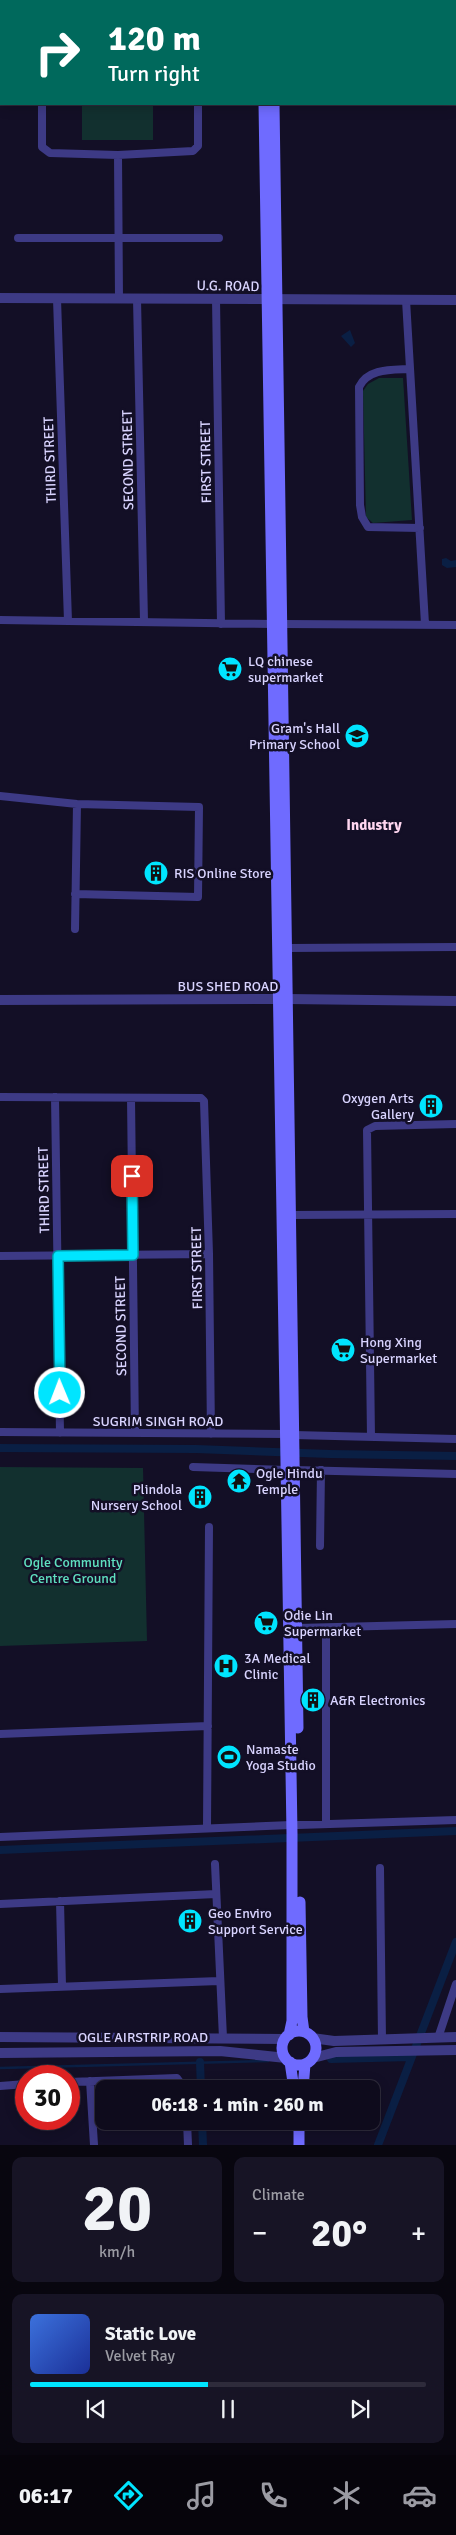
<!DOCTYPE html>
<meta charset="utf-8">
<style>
body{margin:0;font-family:Signika,sans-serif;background:#171425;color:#f1f3f6;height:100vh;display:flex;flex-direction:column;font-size:19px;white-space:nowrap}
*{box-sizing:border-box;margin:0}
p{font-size:16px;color:#9b9ba3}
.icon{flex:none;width:28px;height:28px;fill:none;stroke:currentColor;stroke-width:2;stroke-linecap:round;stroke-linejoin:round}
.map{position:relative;height:2145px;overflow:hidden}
.sheet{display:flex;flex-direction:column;gap:12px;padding:12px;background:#08060f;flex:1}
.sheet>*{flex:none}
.top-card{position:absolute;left:0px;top:0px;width:456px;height:105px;box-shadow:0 2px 12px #0003,0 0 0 1px #2e2b3b;background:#00695c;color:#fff;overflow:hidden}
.speed{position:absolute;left:15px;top:2065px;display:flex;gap:10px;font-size:25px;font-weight:700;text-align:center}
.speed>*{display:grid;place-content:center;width:65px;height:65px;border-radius:50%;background:#0e0b1c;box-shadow:0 2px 12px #0003,0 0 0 1px #2e2b3b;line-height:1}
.speed .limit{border:8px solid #d22;background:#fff;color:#111}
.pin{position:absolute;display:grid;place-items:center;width:42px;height:42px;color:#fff;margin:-21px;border-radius:10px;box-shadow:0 2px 8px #0006}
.me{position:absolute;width:55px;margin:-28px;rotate:359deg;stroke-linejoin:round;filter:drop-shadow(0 0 4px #0008)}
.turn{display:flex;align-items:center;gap:18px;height:105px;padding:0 25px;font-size:22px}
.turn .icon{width:65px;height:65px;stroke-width:2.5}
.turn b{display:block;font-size:35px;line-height:42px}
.big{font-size:38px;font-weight:700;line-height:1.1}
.sheet .widget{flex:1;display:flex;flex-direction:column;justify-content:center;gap:8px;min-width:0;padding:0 18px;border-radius:10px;background:#171425}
.sheet .dial{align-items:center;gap:0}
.dial b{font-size:65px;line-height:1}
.song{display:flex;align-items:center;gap:15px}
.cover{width:60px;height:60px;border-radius:8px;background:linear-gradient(135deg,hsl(220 70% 55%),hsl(230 70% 35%))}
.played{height:5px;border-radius:2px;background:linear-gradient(90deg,#00e5ff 45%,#2e2b3b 45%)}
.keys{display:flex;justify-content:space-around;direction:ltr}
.heat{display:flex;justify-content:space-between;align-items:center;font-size:28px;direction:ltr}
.sheet .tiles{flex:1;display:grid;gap:12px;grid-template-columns:1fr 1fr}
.widget:last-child{grid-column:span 2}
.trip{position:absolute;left:95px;top:2080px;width:285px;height:50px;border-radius:10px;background:#0e0b1c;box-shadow:0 2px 12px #0003,0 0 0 1px #2e2b3b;font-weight:700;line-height:50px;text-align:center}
.dock{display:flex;height:80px;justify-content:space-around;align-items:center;background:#06040b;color:#9b9ba3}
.dock .icon{width:35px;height:35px}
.dock .active{color:#00e5ff}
.dock b{font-size:22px;color:#f1f3f6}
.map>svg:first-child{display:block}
.green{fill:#12302f}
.water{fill:#0a1f44}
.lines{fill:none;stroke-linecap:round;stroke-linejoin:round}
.stream{stroke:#0a1f44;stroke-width:2.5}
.canal{stroke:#0a1f44;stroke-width:8}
.minor{stroke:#3d3a85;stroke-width:8}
.tertiary{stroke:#3d3a85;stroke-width:10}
.secondary{stroke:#6f6bff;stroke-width:11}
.route-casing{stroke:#0095a6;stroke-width:12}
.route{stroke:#00e5ff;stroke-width:9}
.labels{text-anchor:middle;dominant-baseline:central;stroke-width:5;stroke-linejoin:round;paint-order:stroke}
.street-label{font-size:14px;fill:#d9d4ff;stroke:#130f26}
.poi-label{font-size:14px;fill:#d9d4ff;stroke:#130f26;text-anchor:start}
.park-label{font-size:14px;fill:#5fe0c0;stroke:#130f26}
.neighbourhood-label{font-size:15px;font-weight:bold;fill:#ffd6f0;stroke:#130f26}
</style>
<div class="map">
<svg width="456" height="2145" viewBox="0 0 456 2145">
<rect width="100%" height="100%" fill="#130f26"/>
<path class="green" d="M 82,104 L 153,104 L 153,140 L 82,140 Z
M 379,378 L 403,378 L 412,520 L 373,523 L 366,517 L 363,391 L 368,384 Z
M 0,1467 L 143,1468 L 147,1641 L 0,1646 Z"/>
<path class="water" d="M 350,330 L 355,343 L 351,347 L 341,336 Z
M 446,558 L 451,561 L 456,560 L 456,567 L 447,568 L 442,565 L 442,559 Z"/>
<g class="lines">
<path class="stream" d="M 0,2068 L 268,2061"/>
<path class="canal" d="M 455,0 L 455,1
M 455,9 L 456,27
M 0,1448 L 196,1449 L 330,1454 L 456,1456
M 0,1850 L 456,1831
M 331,2059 L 411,2057
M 200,2062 L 201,2089
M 202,2121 L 203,2145
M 378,2145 L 456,1942"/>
<path class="minor" d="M 41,0 L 41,1
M 196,0 L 196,1
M 42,104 L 42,147 L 50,153 L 118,155 L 193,151 L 198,146 L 198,104
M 118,155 L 119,299
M 18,238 L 219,238
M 57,299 L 68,621
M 137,299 L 144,621
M 216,299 L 221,624
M 406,300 L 425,624
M 410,369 C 392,370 368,368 359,387 L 360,505 L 362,517 L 368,527 L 420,528
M 0,620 L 273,624
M 282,624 L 456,625
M 0,796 L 77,804 L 199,807 L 198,897 L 75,894
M 75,929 L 77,804
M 287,948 L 456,947
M 0,1097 L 201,1098 L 204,1101 L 209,1254 L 211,1434
M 55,1097 L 60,1433
M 131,1098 L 135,1433
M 291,1215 L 456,1214
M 0,1256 L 209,1254
M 0,1432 L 286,1434
M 294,1435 L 456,1439
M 371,1437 L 367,1130 L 375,1126 L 456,1124
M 193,1467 L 286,1470
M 295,1470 L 456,1474
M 320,1546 L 321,1470
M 297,1628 L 456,1624
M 326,1628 L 326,1824
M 0,1734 L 208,1726
M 298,1825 L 456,1820
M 207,1828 L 209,1527
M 0,1837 L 291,1825
M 215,1864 L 223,2038
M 380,1868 L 382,2040
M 60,1901 L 62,1986
M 0,1904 L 216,1894
M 0,1989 L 219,1981
M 438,2038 L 456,1984
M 90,2081 L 94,2145
M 69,2082 L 177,2078 L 185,2089
M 0,2086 L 26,2084
M 187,2121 L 188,2145"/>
<path class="tertiary" d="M 0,298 L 456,300
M 0,1000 L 287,999 L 456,1001
M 0,2037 L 285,2039
M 312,2038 L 334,2041 L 456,2037
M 0,2053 L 220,2051 L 286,2058
M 313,2058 L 336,2052 L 456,2050"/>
<path class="secondary" d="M 263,0 L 263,1
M 273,0 L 273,1
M 264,104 L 292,1833 L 292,2021 L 289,2035
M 274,104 L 298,1728
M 300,1902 L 302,2017 L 304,2032
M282 2048a17 17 0 1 1 34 0a17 17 0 1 1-34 0Z
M 290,2062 L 294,2089
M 303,2089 L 305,2064
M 299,2145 L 299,2121"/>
</g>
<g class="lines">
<defs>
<path id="route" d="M 60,1393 L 58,1256 L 133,1255 L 132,1176"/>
</defs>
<use href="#route" class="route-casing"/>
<use href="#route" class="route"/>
</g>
<defs>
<symbol id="supermarket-disc" viewBox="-11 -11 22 22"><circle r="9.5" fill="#00e5ff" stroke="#130f26"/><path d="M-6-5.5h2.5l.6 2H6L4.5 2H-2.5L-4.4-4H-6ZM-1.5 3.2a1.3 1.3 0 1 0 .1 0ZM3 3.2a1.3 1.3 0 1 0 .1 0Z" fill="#111"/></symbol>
<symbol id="school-disc" viewBox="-11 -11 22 22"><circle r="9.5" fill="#00e5ff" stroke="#130f26"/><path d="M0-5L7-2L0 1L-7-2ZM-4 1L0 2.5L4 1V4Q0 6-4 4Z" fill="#111"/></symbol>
<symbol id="building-disc" viewBox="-11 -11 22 22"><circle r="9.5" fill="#00e5ff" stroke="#130f26"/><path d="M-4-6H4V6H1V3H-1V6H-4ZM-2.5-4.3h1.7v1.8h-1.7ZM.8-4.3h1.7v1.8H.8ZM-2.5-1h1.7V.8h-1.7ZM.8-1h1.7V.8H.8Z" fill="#111"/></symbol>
<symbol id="temple-disc" viewBox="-11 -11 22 22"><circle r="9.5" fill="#00e5ff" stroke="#130f26"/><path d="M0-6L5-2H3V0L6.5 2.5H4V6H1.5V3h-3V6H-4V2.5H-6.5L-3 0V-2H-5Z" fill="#111"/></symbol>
<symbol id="hospital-disc" viewBox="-11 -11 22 22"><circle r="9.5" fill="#00e5ff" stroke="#130f26"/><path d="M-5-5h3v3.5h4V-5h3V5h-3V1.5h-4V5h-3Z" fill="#111"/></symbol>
<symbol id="stadium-disc" viewBox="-11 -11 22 22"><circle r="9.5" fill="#00e5ff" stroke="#130f26"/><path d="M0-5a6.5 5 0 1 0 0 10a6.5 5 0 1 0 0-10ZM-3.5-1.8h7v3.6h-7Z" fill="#111"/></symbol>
</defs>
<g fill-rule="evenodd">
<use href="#supermarket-disc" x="216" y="655" width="28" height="28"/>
<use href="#school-disc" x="343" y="722" width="28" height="28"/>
<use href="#building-disc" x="142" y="859" width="28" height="28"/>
<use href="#building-disc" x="417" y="1092" width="28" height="28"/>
<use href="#supermarket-disc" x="329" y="1336" width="28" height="28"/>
<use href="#temple-disc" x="225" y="1467" width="28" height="28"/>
<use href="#building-disc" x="186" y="1483" width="28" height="28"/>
<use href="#supermarket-disc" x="252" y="1609" width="28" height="28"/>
<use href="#hospital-disc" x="212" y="1652" width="28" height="28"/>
<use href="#building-disc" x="299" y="1686" width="28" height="28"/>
<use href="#stadium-disc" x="215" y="1743" width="28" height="28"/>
<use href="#building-disc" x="176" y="1907" width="28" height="28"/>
</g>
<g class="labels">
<g class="street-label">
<text transform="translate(228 286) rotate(1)">U.G. ROAD</text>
<text transform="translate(50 460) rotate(-92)">THIRD STREET</text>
<text transform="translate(128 460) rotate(-91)">SECOND STREET</text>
<text transform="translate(206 462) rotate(-91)">FIRST STREET</text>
<text x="228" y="986">BUS SHED ROAD</text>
<text transform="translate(44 1190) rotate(-91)">THIRD STREET</text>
<text transform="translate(197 1268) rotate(-91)">FIRST STREET</text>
<text transform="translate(121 1326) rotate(-91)">SECOND STREET</text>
<text x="158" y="1421">SUGRIM SINGH ROAD</text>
<text x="143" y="2037">OGLE AIRSTRIP ROAD</text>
</g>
<g class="poi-label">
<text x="248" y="661">LQ chinese<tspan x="248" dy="16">supermarket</tspan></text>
<text x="340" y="728" text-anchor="end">Gram's Hall<tspan x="340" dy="16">Primary School</tspan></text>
<text x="174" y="873">RIS Online Store</text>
<text x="414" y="1098" text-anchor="end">Oxygen Arts<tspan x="414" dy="16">Gallery</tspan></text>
<text x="360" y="1342">Hong Xing<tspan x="360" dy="16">Supermarket</tspan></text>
<text x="256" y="1473">Ogle Hindu<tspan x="256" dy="16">Temple</tspan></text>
<text x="182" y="1489" text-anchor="end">Plindola<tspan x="182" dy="16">Nursery School</tspan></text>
<text x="284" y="1615">Odie Lin<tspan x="284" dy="16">Supermarket</tspan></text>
<text x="244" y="1658">3A Medical<tspan x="244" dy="16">Clinic</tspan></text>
<text x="330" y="1700">A&amp;R Electronics</text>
<text x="246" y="1749">Namaste<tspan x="246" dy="16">Yoga Studio</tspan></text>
<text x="208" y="1913">Geo Enviro<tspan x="208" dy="16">Support Service</tspan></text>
</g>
<g class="park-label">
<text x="73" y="1562">Ogle Community<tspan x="73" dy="16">Centre Ground</tspan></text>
</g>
<g class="neighbourhood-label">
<text x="374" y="825">Industry</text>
</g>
</g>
</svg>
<div class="speed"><div class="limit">30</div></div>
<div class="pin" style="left:132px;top:1176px;background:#d93025"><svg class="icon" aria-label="arrive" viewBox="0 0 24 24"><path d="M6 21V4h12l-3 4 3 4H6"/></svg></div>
<svg class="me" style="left:60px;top:1393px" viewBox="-20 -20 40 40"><circle r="17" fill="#00e5ff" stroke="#fff" stroke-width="3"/><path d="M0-11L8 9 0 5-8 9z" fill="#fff"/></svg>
<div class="trip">06:18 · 1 min · 260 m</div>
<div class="top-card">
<div class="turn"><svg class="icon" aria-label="right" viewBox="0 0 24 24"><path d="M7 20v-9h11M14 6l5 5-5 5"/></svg><div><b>120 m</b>Turn right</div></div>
</div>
</div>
<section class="sheet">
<div class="tiles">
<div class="widget dial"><b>20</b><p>km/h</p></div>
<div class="widget"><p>Climate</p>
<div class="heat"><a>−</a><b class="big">20°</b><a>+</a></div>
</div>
<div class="widget">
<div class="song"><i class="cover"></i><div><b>Static Love</b><p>Velvet Ray</p></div></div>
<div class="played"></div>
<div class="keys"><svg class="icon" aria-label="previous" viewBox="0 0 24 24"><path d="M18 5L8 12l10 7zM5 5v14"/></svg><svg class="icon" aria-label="pause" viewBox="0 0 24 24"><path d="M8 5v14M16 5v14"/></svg><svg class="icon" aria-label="next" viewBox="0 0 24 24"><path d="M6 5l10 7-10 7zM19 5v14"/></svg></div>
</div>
</div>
</section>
<nav class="dock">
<b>06:17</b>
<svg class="icon active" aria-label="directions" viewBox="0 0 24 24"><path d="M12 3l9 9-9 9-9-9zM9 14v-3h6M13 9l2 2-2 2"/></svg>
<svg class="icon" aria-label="music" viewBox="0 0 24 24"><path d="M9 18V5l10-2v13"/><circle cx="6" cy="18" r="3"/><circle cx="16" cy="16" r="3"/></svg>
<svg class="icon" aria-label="phone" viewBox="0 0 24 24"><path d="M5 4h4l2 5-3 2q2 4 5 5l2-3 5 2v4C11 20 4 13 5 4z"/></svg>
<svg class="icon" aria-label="climate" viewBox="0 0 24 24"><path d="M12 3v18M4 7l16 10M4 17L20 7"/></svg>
<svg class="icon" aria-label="car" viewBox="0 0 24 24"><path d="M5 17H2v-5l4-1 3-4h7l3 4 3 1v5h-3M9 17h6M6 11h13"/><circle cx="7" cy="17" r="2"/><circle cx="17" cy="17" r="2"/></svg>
</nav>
